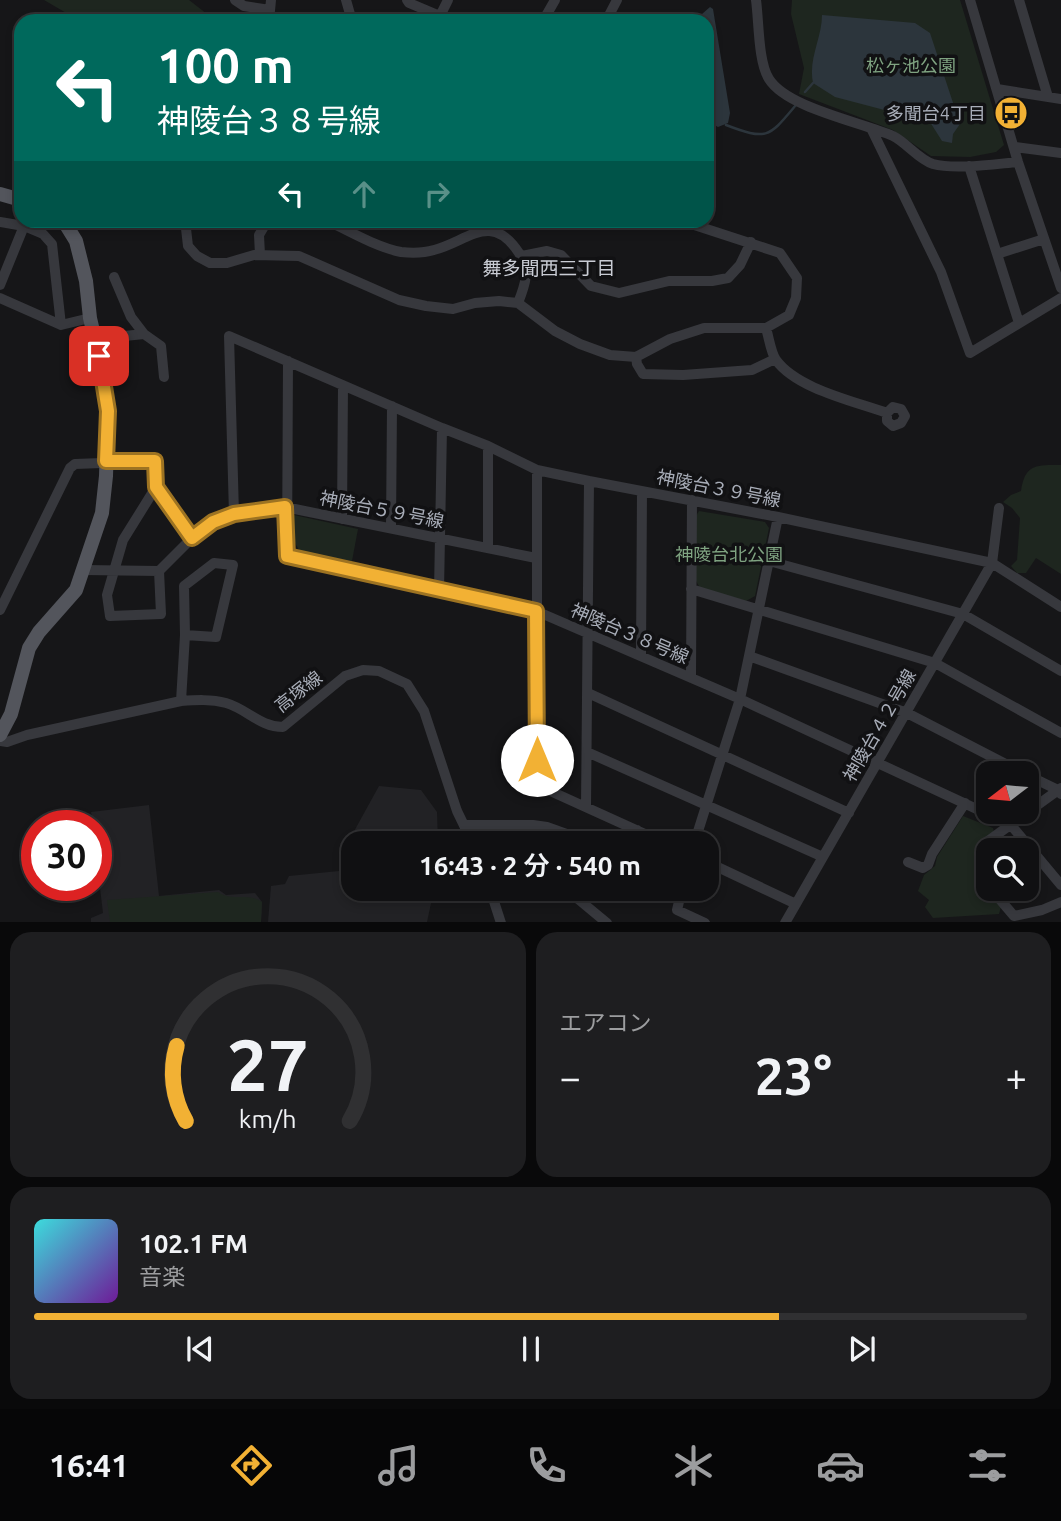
<!DOCTYPE html>
<html lang="ja">
<meta charset="utf-8">
<style>
body{margin:0;font-family:Ubuntu,"Noto Sans JP",sans-serif;background:#1e1e20;color:#f1f3f6;height:100vh;display:flex;flex-direction:column;font-size:26px;white-space:nowrap}
*{box-sizing:border-box;margin:0}
p{font-size:23px;color:#9c9d9f}
.icon{flex:none;width:38px;height:38px;fill:none;stroke:currentColor;stroke-width:2;stroke-linecap:round;stroke-linejoin:round}
.map{position:relative;height:922px;overflow:hidden}
.drawer{display:flex;flex-direction:column;gap:10px;padding:10px;background:#09090a;flex:1}
.drawer>*{flex:none}
.banner{position:absolute;left:14px;top:14px;width:700px;height:214px;border-radius:21px;box-shadow:0 4px 10px #0003,0 0 0 2px #303032;background:#00695c;color:#fff;overflow:hidden}
.needle{width:46px;rotate:254deg}
.buttons{position:absolute;left:976px;top:761px;display:grid;gap:14px}
.buttons a{display:grid;place-items:center;width:63px;height:63px;border-radius:14px;background:#101012;box-shadow:0 4px 10px #0003,0 0 0 2px #303032;font-size:35px}
.speed{position:absolute;left:21px;top:810px;display:flex;gap:14px;font-size:35px;font-weight:700;text-align:center}
.speed>*{display:grid;place-content:center;width:91px;height:91px;border-radius:50%;background:#101012;box-shadow:0 4px 10px #0003,0 0 0 2px #303032;line-height:1}
.speed .limit{border:10px solid #d22;background:#fff;color:#111}
.pin{position:absolute;display:grid;place-items:center;width:60px;height:60px;color:#fff;margin:-30px;border-radius:14px;box-shadow:0 4px 10px #0006}
.me{position:absolute;width:77px;margin:-38px;rotate:0deg;stroke-linejoin:round;filter:drop-shadow(0 0 5px #0008)}
.turn{display:flex;align-items:center;gap:24px;height:147px;padding:0 28px;font-size:32px}
.turn .icon{width:91px;height:91px;stroke-width:2.5}
.turn b{display:block;font-size:49px;line-height:60px}
.lanes{display:flex;align-items:center;height:66px;padding:0 28px;background:#0003;justify-content:center;gap:35px;direction:ltr}
.lanes .off{opacity:.35}
.big{font-size:52px;font-weight:600;line-height:1.1}
.drawer .widget{flex:1;display:flex;flex-direction:column;justify-content:center;gap:10px;min-width:0;padding:0 24px;border-radius:21px;background:#1e1e20}
.drawer .dial{align-items:center;gap:0}
.dial svg{height:182px;overflow:visible;fill:none;stroke:#303032;stroke-width:7;stroke-linecap:round;text-anchor:middle}
.dial text{fill:#f1f3f6;stroke:none}
.song{display:flex;align-items:center;gap:21px}
.cover{width:84px;height:84px;border-radius:10px;background:linear-gradient(135deg,hsl(180 70% 55%),hsl(280 70% 35%))}
.played{height:7px;border-radius:4px;background:linear-gradient(90deg,#f2b134 75%,#303032 75%)}
.keys{display:flex;justify-content:space-around;direction:ltr}
.heat{display:flex;justify-content:space-between;align-items:center;font-size:38px;direction:ltr}
.drawer .tiles{flex:1;display:grid;gap:10px;grid-template-columns:1fr 1fr}
.widget:last-child{grid-column:span 2}
.trip{position:absolute;left:341px;top:831px;width:378px;height:70px;border-radius:21px;background:#101012;box-shadow:0 4px 10px #0003,0 0 0 2px #303032;font-weight:600;line-height:70px;text-align:center}
.tabs{display:flex;height:112px;justify-content:space-around;align-items:center;background:#060607;color:#9c9d9f}
.tabs .icon{width:49px;height:49px}
.tabs .on{color:#f2b134}
.tabs b{font-size:32px;color:#f1f3f6}
.map>svg:first-child{display:block}
.built{fill:#222225}
.green{fill:#1e261f}
.water{fill:#2c353c}
.lines{fill:none;stroke-linecap:round;stroke-linejoin:round}
.stream{stroke:#2c353c;stroke-width:2.5}
.minor{stroke:#37383d;stroke-width:10}
.major{stroke:#53555c;stroke-width:14}
.route-casing{stroke:#9d7322;stroke-width:18}
.route{stroke:#f2b134;stroke-width:12}
.labels{text-anchor:middle;dominant-baseline:central;stroke-width:7;stroke-linejoin:round;paint-order:stroke}
.park-label{font-size:18px;fill:#7fa381;stroke:#111113}
.poi-label{font-size:18px;fill:#a8adb8;stroke:#111113;text-anchor:end}
.street-label{font-size:18px;fill:#a8adb8;stroke:#111113}
.neighbourhood-label{font-size:19px;fill:#c9ccd4;stroke:#111113}
</style>
<div class="map">
<svg width="1061" height="923" viewBox="0 0 1061 923">
<rect width="100%" height="100%" fill="#161618"/>
<path class="built" d="M 379,786 L 421,790 L 437,812 L 438,843 L 354,844 L 354,889 L 434,889 L 427,922 L 268,922 L 271,886 L 285,884 L 289,876 L 349,870 L 352,835 Z
M 149,805 L 159,896 L 219,890 L 226,895 L 255,893 L 262,902 L 261,922 L 91,923 L 91,918 L 103,913 L 96,855 L 96,826 L 93,826 L 91,812 Z"/>
<path class="green" d="M 44,0 L 189,0 L 216,21 L 80,21 Z
M 792,0 L 960,0 L 1004,145 L 996,152 L 970,157 L 931,156 L 893,130 L 799,94 L 804,68 L 791,14 Z
M 1061,465 L 1061,574 L 1036,558 L 1026,573 L 1017,573 L 1011,566 L 1017,560 L 1020,518 L 1012,508 L 1003,502 L 1011,495 L 1021,491 C 1025,464 1036,465 1061,465 Z
M 699,511 L 765,522 L 769,528 L 755,596 L 746,601 L 700,588 L 696,581 L 696,516 Z
M 294,515 L 358,529 L 352,561 L 300,552 L 293,539 Z
M 963,816 L 993,828 L 994,832 L 982,840 L 974,872 L 1001,907 L 999,914 L 933,918 L 925,907 L 929,900 L 918,891 L 924,875 L 935,866 L 937,857 Z
M 218,892 C 232,902 248,892 262,902 L 261,922 L 110,922 L 107,900 Z"/>
<path class="water" d="M 710,7 L 713,9 L 730,113 L 728,123 L 718,127 L 707,121 L 707,21 L 694,21 Z
M 822,15 L 915,23 L 930,33 L 960,124 L 953,134 L 952,143 L 942,141 L 930,122 L 835,97 L 813,83 C 808,59 822,38 822,15 Z"/>
<g class="lines">
<path class="stream" d="M 805,92 L 813,83
M 726,125 C 768,141 769,137 796,105"/>
<path class="minor" d="M 235,0 L 244,6 L 270,10
M 346,0 L 352,21
M 407,0 L 409,3 L 440,16 L 448,0
M 756,0 C 759,21 758,62 769,79 C 787,108 861,122 893,136 C 907,143 918,159 933,164 C 955,170 995,164 1018,162
M 970,0 L 1018,162 L 1061,288
M 1019,0 L 1048,97
M 269,21 L 271,0
M 543,21 L 555,0
M 606,21 L 617,0
M 997,89 L 1061,99
M 871,128 L 941,272 L 970,353 L 1061,298
M 1015,147 L 1061,153
M 969,166 L 1019,323
M 185,220 L 188,246 L 197,256 L 210,263 L 227,263 L 254,255 L 299,256 L 399,300 L 426,306 L 453,309 L 475,303 L 499,301 L 518,303 L 555,331 L 580,344 L 610,355 L 636,357 L 670,339 L 704,328 L 766,328 L 789,315 L 796,298 L 797,278 L 780,253 L 679,220
M 326,220 C 349,231 376,247 401,252 C 411,253 424,253 434,250 C 467,242 491,210 519,253 C 531,270 525,285 518,303
M 0,222 L 24,226
M 997,254 L 1044,239
M 260,255 L 259,235 L 268,220
M 522,256 L 547,251 L 561,255 L 591,286 L 619,293 L 669,281 L 712,281 L 728,278 L 740,265 L 751,242
M 114,277 L 131,317 L 144,334
M 0,285 L 24,226 L 43,234 L 52,244 L 61,325
M 0,298 L 61,325 L 90,318
M 766,328 C 769,338 771,353 776,360 C 797,389 854,401 887,413 L 893,407 L 901,409 L 905,416 L 901,423 L 893,426 L 887,421 L 887,413
M 96,339 L 144,334 L 161,346 L 164,377
M 636,357 L 637,364 L 643,374 L 683,375 L 752,370 L 775,359
M 288,361 L 287,556 L 536,611 L 740,699 L 1011,825 L 1061,885
M 488,446 L 488,548
M 537,470 L 537,785 L 667,844
M 156,487 L 192,538
M 234,514 L 229,336 L 442,428 L 488,446 L 537,470 L 589,481
M 342,519 L 343,385
M 391,528 L 392,406
M 769,561 L 963,614 L 1061,671
M 84,570 L 159,571 L 192,538 L 213,521 L 234,514 L 285,507 L 536,558
M 691,589 L 935,663 L 1061,733
M 439,591 L 442,428
M 0,610 L 70,468 L 75,464 L 155,461 L 156,487 L 123,540 L 107,595 L 110,616 L 161,614 L 159,571
M 641,656 L 642,491
M 749,656 L 907,713 L 1025,774
M 691,678 L 692,500
M 588,693 L 849,813
M 181,701 L 185,635 L 184,586 L 214,563 L 233,565 L 216,637 L 185,635
M 0,741 L 7,742 L 27,735 L 181,701 C 196,700 211,699 226,703 C 247,709 260,727 283,727 L 345,676 L 363,670 L 379,671 L 407,684 L 424,711 L 457,811 L 473,844
M 587,752 L 823,857
M 1027,775 L 1058,790 L 1061,794
M 586,807 L 589,481 L 778,517 L 992,563 L 1061,607
M 467,825 L 533,825 L 547,827 L 586,841 L 632,843 L 637,830
M 501,825 L 516,844
M 694,844 L 740,699 L 778,517
M 707,862 L 796,904
M 908,862 L 923,868 L 928,865 L 932,854 L 965,803
M 989,886 L 979,875 L 988,841 L 1061,788
M 490,889 L 501,923
M 566,889 L 607,923
M 682,889 L 677,910 L 705,923
M 991,889 L 1014,916 L 1042,910 L 1061,902
M 785,923 L 992,563 L 999,508"/>
<path class="major" d="M 0,194 L 21,200
M 0,735 L 11,714 L 29,648 L 39,632 L 76,590 L 102,513 L 106,476 L 108,411 L 103,374 L 90,318 L 86,281 L 76,241 L 63,220"/>
</g>
<g class="lines">
<defs>
<path id="route" d="M 99,356 L 108,411 L 106,461 L 155,461 L 156,487 L 192,538 L 213,522 L 234,514 L 285,507 L 287,556 L 536,611 L 537,760"/>
</defs>
<use href="#route" class="route-casing"/>
<use href="#route" class="route"/>
</g>
<defs>
<symbol id="bus-disc" viewBox="-11 -11 22 22"><circle r="9.5" fill="#f2b134" stroke="#111113"/><path d="M-5-6H5V4H4V6H2V4H-2V6H-4V4H-5ZM-3.5-4V0h7V-4ZM-3.5 1.2v1.5H-2V1.2ZM2 1.2v1.5H3.5V1.2Z" fill="#111"/></symbol>
</defs>
<g fill-rule="evenodd">
<use href="#bus-disc" x="992" y="94" width="38" height="38"/>
</g>
<g class="labels">
<g class="park-label">
<text x="911" y="65">松ヶ池公園</text>
<text x="729" y="554">神陵台北公園</text>
</g>
<g class="poi-label">
<text x="986" y="113">多聞台4丁目</text>
</g>
<g class="street-label">
<text transform="translate(719 488) rotate(11)">神陵台３９号線</text>
<text transform="translate(382 509) rotate(11)">神陵台５９号線</text>
<text transform="translate(630 633) rotate(23)">神陵台３８号線</text>
<text transform="translate(298 691) rotate(-38)">高塚線</text>
<text transform="translate(879 725) rotate(-60)">神陵台４２号線</text>
</g>
<g class="neighbourhood-label">
<text x="549" y="268">舞多聞西三丁目</text>
</g>
</g>
</svg>
<div class="buttons">
<a><svg class="needle" viewBox="-14 -14 28 28"><path d="M0-13l5 13h-10z" fill="#e53935"/><path d="M0 13l5-13h-10z" fill="#9c9d9f"/></svg></a>
<a><svg class="icon" aria-label="search" viewBox="0 0 24 24"><circle cx="10" cy="10" r="6"/><path d="M15 15l6 6"/></svg></a>
</div>
<div class="speed"><div class="limit">30</div></div>
<div class="pin" style="left:99px;top:356px;background:#d93025"><svg class="icon" aria-label="arrive" viewBox="0 0 24 24"><path d="M6 21V4h12l-3 4 3 4H6"/></svg></div>
<svg class="me" style="left:537px;top:760px" viewBox="-20 -20 40 40"><circle r="19" fill="#fff"/><path d="M0-13L10 11 0 6-10 11z" fill="#f2b134"/></svg>
<div class="trip">16:43 · 2 分 · 540 m</div>
<div class="banner">
<div class="turn"><svg class="icon" aria-label="left" viewBox="0 0 24 24"><path d="M17 20v-9H6M10 6l-5 5 5 5"/></svg><div><b>100 m</b>神陵台３８号線</div></div>
<div class="lanes"><svg class="icon" aria-label="left" viewBox="0 0 24 24"><path d="M17 20v-9H6M10 6l-5 5 5 5"/></svg><svg class="icon off" aria-label="ahead" viewBox="0 0 24 24"><path d="M12 20V5M6 11l6-6 6 6"/></svg><svg class="icon off" aria-label="right" viewBox="0 0 24 24"><path d="M7 20v-9h11M14 6l5 5-5 5"/></svg></div>
</div>
</div>
<section class="drawer">
<div class="tiles">
<div class="widget dial"><svg viewBox="0 0 100 80">
<path d="M14 69A42 42 0 1 1 86 69"/>
<path d="M14 69A42 42 0 0 1 10 36" stroke="#f2b134"/>
<text x="50" y="56" font-size="32" font-weight="700">27</text>
<text x="50" y="72" font-size="11">km/h</text>
</svg></div>
<div class="widget"><p>エアコン</p>
<div class="heat"><a>−</a><b class="big">23°</b><a>+</a></div>
</div>
<div class="widget">
<div class="song"><i class="cover"></i><div><b>102.1 FM</b><p>音楽</p></div></div>
<div class="played"></div>
<div class="keys"><svg class="icon" aria-label="previous" viewBox="0 0 24 24"><path d="M18 5L8 12l10 7zM5 5v14"/></svg><svg class="icon" aria-label="pause" viewBox="0 0 24 24"><path d="M8 5v14M16 5v14"/></svg><svg class="icon" aria-label="next" viewBox="0 0 24 24"><path d="M6 5l10 7-10 7zM19 5v14"/></svg></div>
</div>
</div>
</section>
<nav class="tabs">
<b>16:41</b>
<svg class="icon on" aria-label="directions" viewBox="0 0 24 24"><path d="M12 3l9 9-9 9-9-9zM9 14v-3h6M13 9l2 2-2 2"/></svg>
<svg class="icon" aria-label="music" viewBox="0 0 24 24"><path d="M9 18V5l10-2v13"/><circle cx="6" cy="18" r="3"/><circle cx="16" cy="16" r="3"/></svg>
<svg class="icon" aria-label="phone" viewBox="0 0 24 24"><path d="M5 4h4l2 5-3 2q2 4 5 5l2-3 5 2v4C11 20 4 13 5 4z"/></svg>
<svg class="icon" aria-label="climate" viewBox="0 0 24 24"><path d="M12 3v18M4 7l16 10M4 17L20 7"/></svg>
<svg class="icon" aria-label="car" viewBox="0 0 24 24"><path d="M5 17H2v-5l4-1 3-4h7l3 4 3 1v5h-3M9 17h6M6 11h13"/><circle cx="7" cy="17" r="2"/><circle cx="17" cy="17" r="2"/></svg>
<svg class="icon" aria-label="filters" viewBox="0 0 24 24"><path d="M4 7h16M4 17h16"/><circle cx="9" cy="7" r="2"/><circle cx="15" cy="17" r="2"/></svg>
</nav>
